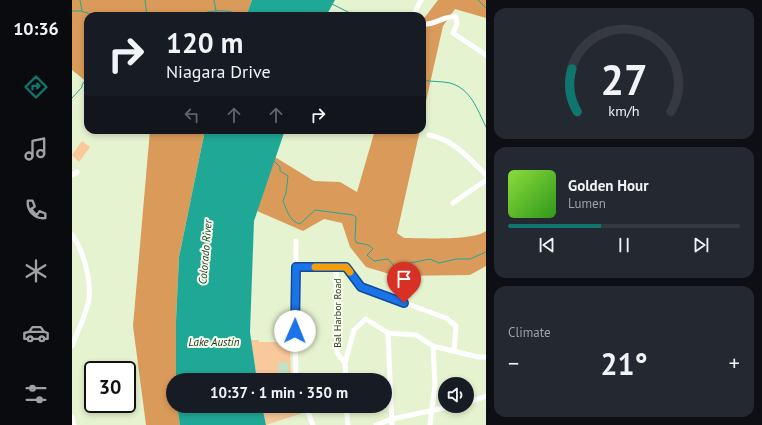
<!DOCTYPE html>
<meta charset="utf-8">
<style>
body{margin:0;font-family:"PT Sans",sans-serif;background:#242831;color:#f1f3f6;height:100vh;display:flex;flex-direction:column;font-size:15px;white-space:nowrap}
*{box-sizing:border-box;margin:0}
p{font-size:13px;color:#9ea1a6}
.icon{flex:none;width:22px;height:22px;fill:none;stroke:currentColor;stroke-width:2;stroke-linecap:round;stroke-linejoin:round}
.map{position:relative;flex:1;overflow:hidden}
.drawer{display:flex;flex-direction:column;gap:8px;padding:8px;background:#0d0f14;width:276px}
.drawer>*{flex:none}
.top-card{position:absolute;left:12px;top:12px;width:342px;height:122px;border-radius:12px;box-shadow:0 2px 6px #0003;background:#171b24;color:#f1f3f6;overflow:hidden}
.fabs{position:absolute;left:366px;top:377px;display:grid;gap:8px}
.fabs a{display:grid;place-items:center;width:36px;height:36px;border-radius:50%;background:#171b24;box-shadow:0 2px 6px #0003;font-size:20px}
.speed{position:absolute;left:12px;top:361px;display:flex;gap:8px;font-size:20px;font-weight:700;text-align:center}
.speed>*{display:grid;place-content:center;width:52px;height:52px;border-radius:50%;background:#171b24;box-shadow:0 2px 6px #0003;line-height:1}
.speed .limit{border:2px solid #111;border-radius:6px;background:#fff;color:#111}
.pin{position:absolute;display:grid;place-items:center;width:34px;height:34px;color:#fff;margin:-41px -17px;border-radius:50% 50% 50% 0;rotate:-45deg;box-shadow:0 0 4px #0007}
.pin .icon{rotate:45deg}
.me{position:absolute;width:44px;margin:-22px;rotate:1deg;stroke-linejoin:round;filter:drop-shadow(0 0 3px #0008)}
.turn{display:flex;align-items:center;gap:14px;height:84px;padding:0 16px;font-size:18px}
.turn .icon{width:52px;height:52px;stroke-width:2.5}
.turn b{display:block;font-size:28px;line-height:34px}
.lanes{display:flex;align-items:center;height:38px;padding:0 16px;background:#0003;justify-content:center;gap:20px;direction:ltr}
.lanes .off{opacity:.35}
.big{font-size:30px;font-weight:800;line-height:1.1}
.drawer .widget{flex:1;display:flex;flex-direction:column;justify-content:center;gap:6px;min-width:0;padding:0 14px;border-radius:12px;background:#242831}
.drawer .dial{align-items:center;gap:0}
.dial svg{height:104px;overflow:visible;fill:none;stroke:#363941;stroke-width:7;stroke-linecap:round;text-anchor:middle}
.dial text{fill:#f1f3f6;stroke:none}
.song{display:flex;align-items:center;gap:12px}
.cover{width:48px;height:48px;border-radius:6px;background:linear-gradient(135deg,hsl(90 70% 55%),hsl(110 70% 35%))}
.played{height:4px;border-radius:2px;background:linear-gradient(90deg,#0f766e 40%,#363941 40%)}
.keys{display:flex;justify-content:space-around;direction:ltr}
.heat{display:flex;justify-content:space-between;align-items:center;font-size:22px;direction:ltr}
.trip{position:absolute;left:94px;top:373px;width:226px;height:40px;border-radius:20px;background:#171b24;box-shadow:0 2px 6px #0003;font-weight:800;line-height:40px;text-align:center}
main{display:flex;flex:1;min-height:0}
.dock{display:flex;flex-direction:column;width:72px;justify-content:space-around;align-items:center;background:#090b0e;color:#9ea1a6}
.dock .icon{width:28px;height:28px}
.dock .current{color:#0f766e}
.dock b{font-size:18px;color:#f1f3f6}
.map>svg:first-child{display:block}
.green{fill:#f9c89b}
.forest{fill:#da9b5a}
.water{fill:#20a897}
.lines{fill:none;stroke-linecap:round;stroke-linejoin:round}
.stream{stroke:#20a897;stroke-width:1}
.building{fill:#c1e1c9}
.minor{stroke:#fff;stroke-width:5}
.route-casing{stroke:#114b97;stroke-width:10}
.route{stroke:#1a73e8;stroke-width:7}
.slow{stroke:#f59e0b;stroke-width:7}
.labels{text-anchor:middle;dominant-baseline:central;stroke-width:4;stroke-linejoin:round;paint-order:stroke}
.street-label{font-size:10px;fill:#34392c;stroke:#f6fee9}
.water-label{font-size:11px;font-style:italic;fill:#1a302c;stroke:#f6fee9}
</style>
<main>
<nav class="dock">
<b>10:36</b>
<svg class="icon current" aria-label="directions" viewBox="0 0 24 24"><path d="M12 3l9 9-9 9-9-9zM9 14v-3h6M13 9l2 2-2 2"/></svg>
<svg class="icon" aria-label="music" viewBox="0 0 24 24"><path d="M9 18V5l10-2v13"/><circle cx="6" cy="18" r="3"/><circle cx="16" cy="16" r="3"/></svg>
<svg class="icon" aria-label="phone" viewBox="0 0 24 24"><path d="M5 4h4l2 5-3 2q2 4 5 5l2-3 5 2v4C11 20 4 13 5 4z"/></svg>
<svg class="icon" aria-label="climate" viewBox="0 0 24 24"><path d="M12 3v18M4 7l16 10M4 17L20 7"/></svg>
<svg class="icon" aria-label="car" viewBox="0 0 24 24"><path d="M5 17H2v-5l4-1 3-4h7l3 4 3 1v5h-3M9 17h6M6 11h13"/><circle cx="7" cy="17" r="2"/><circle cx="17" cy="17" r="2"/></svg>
<svg class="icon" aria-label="filters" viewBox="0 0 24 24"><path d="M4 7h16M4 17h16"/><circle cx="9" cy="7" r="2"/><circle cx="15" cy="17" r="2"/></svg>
</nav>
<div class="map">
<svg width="414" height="425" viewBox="0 0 414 425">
<rect width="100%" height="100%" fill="#e6f3d0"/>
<path class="green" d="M 10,141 L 18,147 L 7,162 L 0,155 Z
M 179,340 L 187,340 L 187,342 L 218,342 L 219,380 L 185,380 Z
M 190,406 L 228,406 L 231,413 L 194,425 Z"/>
<path class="forest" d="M 0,0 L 180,0 L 174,16 L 16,16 L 16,83 L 0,70 Z
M 366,0 L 414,0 L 414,18 L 383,9 L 371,26 L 350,119 L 350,21 Z
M 78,130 L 133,130 L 107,257 L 104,321 L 104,380 L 101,380 L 101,406 L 105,406 L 108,425 L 74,425 L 61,326 Z
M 303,130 L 348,130 L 325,233 L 332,238 C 349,238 402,241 414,231 L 414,266 L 398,275 L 324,276 L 294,267 L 278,247 L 270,223 L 252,219 L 231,231 L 185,211 L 203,157 L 242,181 L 268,182 L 285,192 Z"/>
<path class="water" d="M 180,0 L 263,0 L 254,16 L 174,16 Z
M 133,130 L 213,130 L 182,221 L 178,332 L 185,380 L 104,380 L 104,321 L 107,257 Z
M 105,406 L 190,406 L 194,425 L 108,425 Z"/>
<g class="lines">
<path class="stream" d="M 8,0 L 10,11
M 73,0 L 75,16
M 142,0 L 144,11
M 406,0 L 414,8
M 260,4 L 284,16
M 0,11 L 9,11 L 25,16
M 125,16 C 134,10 159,8 168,16
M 350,80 C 359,82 369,81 378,83 C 399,89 405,109 414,127
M 0,98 L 10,87 L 10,85 L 16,76
M 202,161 L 208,167 L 208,171 L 216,176 L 214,193 L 211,201 C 215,210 217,221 228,224 L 243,210 L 281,215 L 284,217 L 283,240 L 285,243 C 291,244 297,244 301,249 L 295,255 L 302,261 L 316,259 L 322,266 L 358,259 L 367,263 L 384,259 L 398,259 L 414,252"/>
</g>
<path class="building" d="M 207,362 L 217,363 L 216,375 L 206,375 Z"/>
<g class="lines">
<path class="minor" d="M 341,16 L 349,0
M 350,24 C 363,26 372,15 384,17 L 385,24 L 381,33 L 414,55
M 357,135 C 382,140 396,157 414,175
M 0,175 L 5,172
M 381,203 L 414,180
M 0,235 C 12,251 19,280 17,299 C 15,313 5,332 0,346
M 224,267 L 274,267 L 289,287 L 374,318 L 384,326 L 382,350
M 264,267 L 265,353 L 273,363 L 274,380
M 316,333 L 320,425
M 273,363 L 282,330 L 294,319 L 316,333 L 344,335 L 361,346 L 406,357 L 414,357
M 224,380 L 223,331 L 224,241
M 395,403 L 414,396
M 234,406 L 241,425
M 274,406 L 276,425
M 0,417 L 2,425
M 304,425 L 320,419 L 381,406
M 358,425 L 363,385 L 361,346"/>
</g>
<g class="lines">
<defs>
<path id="route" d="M 223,331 L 224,267 L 274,267 L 289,287 L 332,303"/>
</defs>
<use href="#route" class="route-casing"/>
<use href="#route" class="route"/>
<path class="slow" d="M 243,267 L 274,267 L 278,272"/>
</g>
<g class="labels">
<g class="street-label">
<text transform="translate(265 313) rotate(-90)">Bal Harbor Road</text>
</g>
<g class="water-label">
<text transform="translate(133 252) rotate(-85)">Colorado River</text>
<text x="142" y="342">Lake Austin</text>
</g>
</g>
</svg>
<div class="fabs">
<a><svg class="icon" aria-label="sound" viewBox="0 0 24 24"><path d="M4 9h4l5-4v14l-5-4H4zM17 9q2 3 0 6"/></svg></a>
</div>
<div class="speed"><div class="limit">30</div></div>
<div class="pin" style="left:332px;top:303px;background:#d93025"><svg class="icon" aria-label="arrive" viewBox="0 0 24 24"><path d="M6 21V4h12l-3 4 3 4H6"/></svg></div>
<svg class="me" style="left:223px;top:331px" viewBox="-20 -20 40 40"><circle r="19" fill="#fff"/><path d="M0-13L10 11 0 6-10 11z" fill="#1a73e8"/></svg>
<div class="trip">10:37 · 1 min · 350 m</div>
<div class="top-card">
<div class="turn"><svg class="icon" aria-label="right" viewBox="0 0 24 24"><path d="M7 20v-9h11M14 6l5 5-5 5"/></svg><div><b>120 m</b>Niagara Drive</div></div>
<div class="lanes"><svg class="icon off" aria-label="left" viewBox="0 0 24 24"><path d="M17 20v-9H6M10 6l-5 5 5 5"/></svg><svg class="icon off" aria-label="ahead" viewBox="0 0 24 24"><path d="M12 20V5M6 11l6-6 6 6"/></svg><svg class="icon off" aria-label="ahead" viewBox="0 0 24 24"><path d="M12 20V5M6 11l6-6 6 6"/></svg><svg class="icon" aria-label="right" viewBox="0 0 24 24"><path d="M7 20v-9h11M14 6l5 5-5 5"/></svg></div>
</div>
</div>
<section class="drawer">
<div class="widget dial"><svg viewBox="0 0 100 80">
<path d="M14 69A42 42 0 1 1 86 69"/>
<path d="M14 69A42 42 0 0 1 10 36" stroke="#0f766e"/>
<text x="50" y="56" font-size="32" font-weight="700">27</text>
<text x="50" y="72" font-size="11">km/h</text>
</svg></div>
<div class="widget">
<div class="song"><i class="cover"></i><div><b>Golden Hour</b><p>Lumen</p></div></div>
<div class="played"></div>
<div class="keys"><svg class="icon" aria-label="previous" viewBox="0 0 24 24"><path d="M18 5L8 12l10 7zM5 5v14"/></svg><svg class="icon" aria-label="pause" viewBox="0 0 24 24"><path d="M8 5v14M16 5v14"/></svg><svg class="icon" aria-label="next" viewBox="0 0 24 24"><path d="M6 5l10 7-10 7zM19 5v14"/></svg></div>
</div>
<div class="widget"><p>Climate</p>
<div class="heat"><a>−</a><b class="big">21°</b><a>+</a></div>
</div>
</section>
</main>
